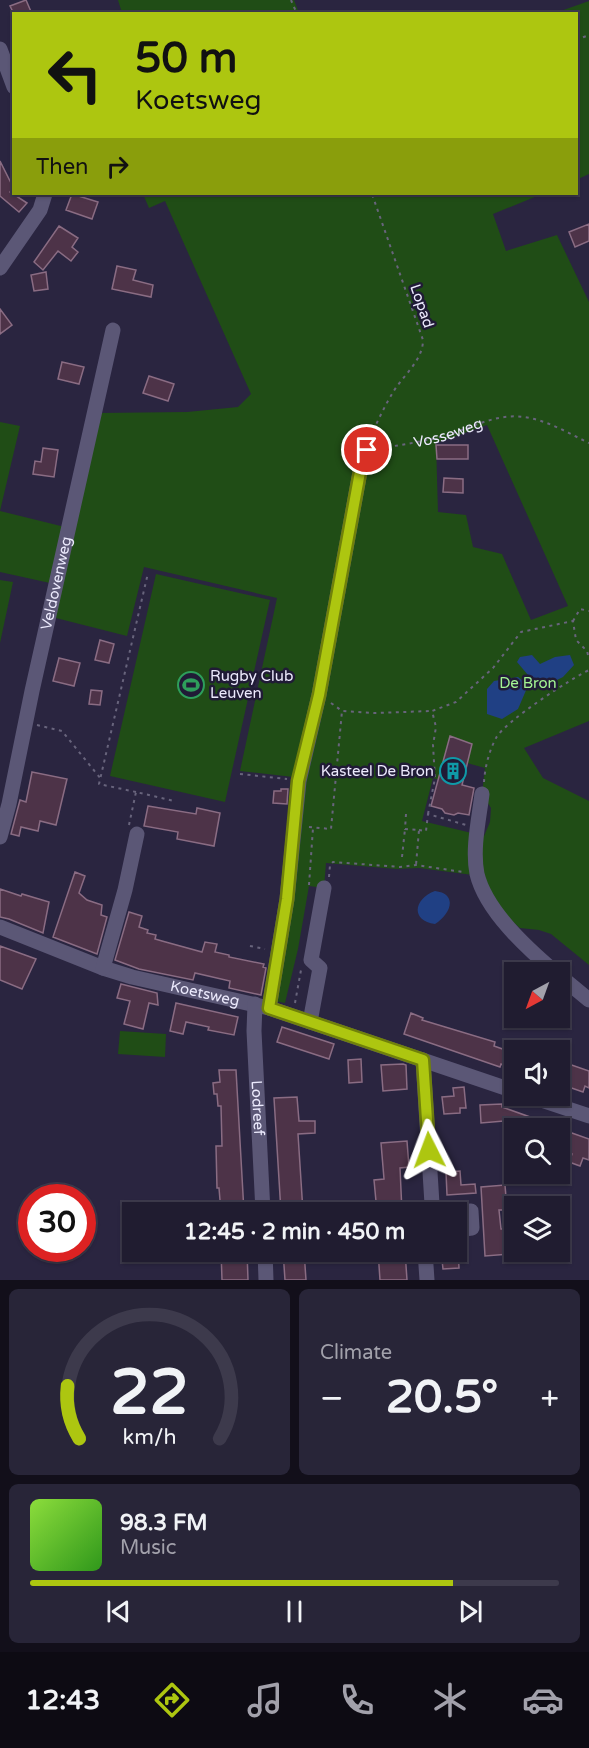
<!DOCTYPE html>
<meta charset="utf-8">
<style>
body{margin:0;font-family:"Varela Round",sans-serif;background:#282538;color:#f1f3f6;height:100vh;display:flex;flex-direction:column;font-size:22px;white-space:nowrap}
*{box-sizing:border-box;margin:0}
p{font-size:20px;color:#a2a1ab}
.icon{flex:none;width:33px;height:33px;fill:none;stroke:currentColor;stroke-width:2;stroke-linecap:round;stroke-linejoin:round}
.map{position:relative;height:1280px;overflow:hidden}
.drawer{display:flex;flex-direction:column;gap:9px;padding:9px;background:#120f1a;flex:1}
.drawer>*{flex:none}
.hud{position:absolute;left:12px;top:12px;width:566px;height:183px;border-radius:0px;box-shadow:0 2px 4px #0004,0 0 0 2px #3d3a4c;background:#adc610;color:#111;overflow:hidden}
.needle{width:39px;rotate:221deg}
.tools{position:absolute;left:504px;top:962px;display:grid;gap:12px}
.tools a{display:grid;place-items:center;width:66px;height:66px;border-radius:0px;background:#201c30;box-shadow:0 2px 4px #0004,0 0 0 2px #3d3a4c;font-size:30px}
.speed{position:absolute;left:18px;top:1184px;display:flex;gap:12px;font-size:30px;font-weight:700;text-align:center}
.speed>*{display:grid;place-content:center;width:78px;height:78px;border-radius:50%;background:#201c30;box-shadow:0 2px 4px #0004,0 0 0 2px #3d3a4c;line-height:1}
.speed .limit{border:9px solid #d22;background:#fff;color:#111}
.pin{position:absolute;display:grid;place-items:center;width:51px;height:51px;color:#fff;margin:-26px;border:3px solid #fff;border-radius:50%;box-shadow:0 2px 6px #0007}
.me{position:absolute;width:66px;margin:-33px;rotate:357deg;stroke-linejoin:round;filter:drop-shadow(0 0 4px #0008)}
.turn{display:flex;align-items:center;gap:21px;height:126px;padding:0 24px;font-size:27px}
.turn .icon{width:78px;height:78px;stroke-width:2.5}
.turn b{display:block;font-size:42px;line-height:51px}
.then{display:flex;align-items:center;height:57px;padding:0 24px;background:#0003;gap:12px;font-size:22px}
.big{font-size:45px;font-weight:700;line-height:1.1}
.drawer .widget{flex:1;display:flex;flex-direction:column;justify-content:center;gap:9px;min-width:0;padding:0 21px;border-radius:9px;background:#282538}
.drawer .dial{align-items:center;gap:0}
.dial svg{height:156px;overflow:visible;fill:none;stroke:#3d3a4c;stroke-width:7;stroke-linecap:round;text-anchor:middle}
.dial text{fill:#f1f3f6;stroke:none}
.song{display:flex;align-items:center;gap:18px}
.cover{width:72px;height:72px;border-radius:9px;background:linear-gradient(135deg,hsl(90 70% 55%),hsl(110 70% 35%))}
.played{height:6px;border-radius:3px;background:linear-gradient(90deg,#adc610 80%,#3d3a4c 80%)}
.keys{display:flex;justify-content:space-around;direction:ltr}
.heat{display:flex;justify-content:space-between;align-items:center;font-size:33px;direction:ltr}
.drawer .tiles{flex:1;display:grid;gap:9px;grid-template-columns:1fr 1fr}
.widget:last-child{grid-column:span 2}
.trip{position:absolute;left:122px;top:1202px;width:345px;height:60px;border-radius:0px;background:#201c30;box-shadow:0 2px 4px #0004,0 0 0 2px #3d3a4c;font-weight:700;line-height:60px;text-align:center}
.tabs{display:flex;height:96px;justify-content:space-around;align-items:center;background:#0d0b13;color:#a2a1ab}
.tabs .icon{width:42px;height:42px}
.tabs .active{color:#adc610}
.tabs b{font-size:27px;color:#f1f3f6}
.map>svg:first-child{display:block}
.green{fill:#204d16;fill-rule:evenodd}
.water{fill:#204084}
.building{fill:#4d3348;stroke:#8a6c83;stroke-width:1.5}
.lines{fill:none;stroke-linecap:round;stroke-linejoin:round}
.path{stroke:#68647c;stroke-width:2;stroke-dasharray:3 4.5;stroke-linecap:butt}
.minor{stroke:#5b5776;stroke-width:15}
.route-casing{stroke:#70810a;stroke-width:15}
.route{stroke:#adc610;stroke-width:10}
.labels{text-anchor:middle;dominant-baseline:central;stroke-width:5;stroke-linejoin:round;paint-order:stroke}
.street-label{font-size:15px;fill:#eceafd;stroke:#201b36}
.poi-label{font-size:15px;fill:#eceafd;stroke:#201b36;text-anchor:start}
.park-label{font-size:15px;fill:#a4f593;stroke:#201b36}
</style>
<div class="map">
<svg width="589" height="1280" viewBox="0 0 589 1280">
<rect width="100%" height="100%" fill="#2a2540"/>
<path class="green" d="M 118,0 L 294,0 L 299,13 L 122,13 Z
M 589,1 L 589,174 L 576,180 L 576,14 L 555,13 Z
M 143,194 L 542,194 L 493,214 L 506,251 L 557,235 L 589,302 L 589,721 L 524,748 L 543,778 L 589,801 L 589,965 L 551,934 L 539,930 L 520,928 L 505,915 L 473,875 L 419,868 L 396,869 L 326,863 L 324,888 L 309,886 L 298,949 L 285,1003 L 275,1001 L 302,778 L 240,771 L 277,598 L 144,567 L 127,636 L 44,615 L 50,583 L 0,572 L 0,422 L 20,426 L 0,511 L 73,529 L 99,413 L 187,412 L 238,407 L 251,394 L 165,201 L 149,208 ZM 487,425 L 568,606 L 531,620 L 502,554 L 473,547 L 466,515 L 438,512 L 436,443 ZM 450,736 L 472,744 L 467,763 L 485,768 L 482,794 L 491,808 L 490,822 L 484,836 L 422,821 L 433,778 L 440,780 Z
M 156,574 L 270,600 L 225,802 L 110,776 Z
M 0,580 L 13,582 L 0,643 Z
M 120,1031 L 166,1034 L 165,1057 L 118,1054 Z"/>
<path class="water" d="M 532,655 L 540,664 L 555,657 L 570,655 L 574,665 L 563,677 L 545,686 L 533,681 L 517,662 L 520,657 Z
M 518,677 L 523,681 L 527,688 L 518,709 L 502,719 L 487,714 L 487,689 L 494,681 Z
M 435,891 C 459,894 450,915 435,924 C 409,920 415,898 435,891 Z"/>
<path class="building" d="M 26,0 L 32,14 L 14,14 L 10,6 Z
M 0,161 L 13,187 L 10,192 L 27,203 L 19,212 L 0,196 Z
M 72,194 L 98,202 L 92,219 L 66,210 Z
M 589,224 L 589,241 L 575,247 L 569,232 Z
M 59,226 L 78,238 L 72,247 L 78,252 L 71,261 L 58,251 L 43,270 L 34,262 Z
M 117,266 L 136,270 L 133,280 L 153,285 L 151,297 L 112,289 Z
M 46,272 L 48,289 L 34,291 L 31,275 Z
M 0,309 L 12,325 L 0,334 Z
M 62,362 L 84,367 L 79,384 L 58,379 Z
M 149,376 L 174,384 L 168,401 L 143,393 Z
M 436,445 L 468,445 L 468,459 L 437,459 Z
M 43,448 L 58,450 L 54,477 L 33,474 L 35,461 L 41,462 Z
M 444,478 L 463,479 L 463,493 L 443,492 Z
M 100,640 L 114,644 L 109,663 L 95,660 Z
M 59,658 L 80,663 L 74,686 L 53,681 Z
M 91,690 L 102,691 L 100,705 L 89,704 Z
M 450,736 L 472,744 L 462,785 L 474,788 L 469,815 L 458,813 L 454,815 L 445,813 L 442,809 L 431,806 Z
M 32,772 L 67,779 L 56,825 L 40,821 L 38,831 L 21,827 L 19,836 L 11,834 L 20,800 L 26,802 Z
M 281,789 L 288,789 L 287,804 L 273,803 L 274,791 L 281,791 Z
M 148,806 L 196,814 L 197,808 L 220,813 L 214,846 L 177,839 L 178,832 L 144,826 Z
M 75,872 L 85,876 L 79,893 L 87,900 L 102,905 L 101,915 L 107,917 L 97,954 L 53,937 Z
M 0,889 L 21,896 L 22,894 L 49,902 L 43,933 L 9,919 L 0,917 Z
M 129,912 L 142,916 L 139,927 L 148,930 L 147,933 L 156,935 L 155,939 L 162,941 L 202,952 L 205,942 L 217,944 L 215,952 L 229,955 L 229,957 L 264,964 L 263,967 L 266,968 L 261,995 L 229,988 L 230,981 L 195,973 L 193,980 L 139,969 L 115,960 Z
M 0,946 L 36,959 L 22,989 L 0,980 Z
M 121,984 L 157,993 L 158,1005 L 149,1003 L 143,1029 L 124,1024 L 130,1001 L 117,998 Z
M 176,1003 L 238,1017 L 234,1035 L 208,1030 L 209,1027 L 186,1022 L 183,1034 L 170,1031 Z
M 411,1013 L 423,1018 L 422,1020 L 495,1042 L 494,1046 L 514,1053 L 514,1069 L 501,1064 L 500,1067 L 404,1034 Z
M 282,1027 L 334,1044 L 329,1059 L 277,1042 Z
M 361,1059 L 362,1082 L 349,1083 L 348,1060 Z
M 560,1061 L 589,1071 L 589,1088 L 585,1086 L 583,1092 L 560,1084 Z
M 403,1064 L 406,1065 L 407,1089 L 383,1091 L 381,1065 Z
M 219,1070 L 236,1070 L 244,1212 L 221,1212 L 219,1188 L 217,1188 L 216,1146 L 222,1146 L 221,1106 L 218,1106 L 217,1094 L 214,1094 L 213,1083 L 220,1082 Z
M 464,1087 L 466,1108 L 460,1108 L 460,1113 L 444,1114 L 442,1097 L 454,1096 L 453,1088 Z
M 297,1097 L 299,1121 L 315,1121 L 315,1133 L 298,1134 L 303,1212 L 281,1212 L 274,1098 Z
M 502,1104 L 502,1107 L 561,1128 L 515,1128 L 515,1120 L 481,1123 L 480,1105 Z
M 569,1132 L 589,1139 L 589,1160 L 583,1158 L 580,1166 L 569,1162 L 572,1154 L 562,1151 Z
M 407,1141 L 409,1167 L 400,1168 L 402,1212 L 377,1212 L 374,1180 L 384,1179 L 381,1143 Z
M 460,1171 L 461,1185 L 475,1184 L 476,1193 L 447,1195 L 446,1172 Z
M 505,1185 L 507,1210 L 499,1210 L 501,1229 L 509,1229 L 511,1254 L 485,1256 L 481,1187 Z
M 221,1251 L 247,1251 L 248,1280 L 222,1280 Z
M 283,1251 L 304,1251 L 306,1280 L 285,1280 Z
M 378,1251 L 405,1251 L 407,1280 L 380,1280 Z
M 441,1251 L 458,1251 L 459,1268 L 443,1269 Z"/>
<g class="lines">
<g class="path">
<path d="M 291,0 L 297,14"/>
<path d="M 576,40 L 589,35"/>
<path d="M 370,437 C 377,423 384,407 392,394 C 402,376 423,361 423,340 L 372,194"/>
<path id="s1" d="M 380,448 C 403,445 425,441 448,435 C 472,427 498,413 524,417 C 547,420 568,433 589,443"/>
<path d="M 573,621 L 580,609 L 589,611"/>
<path d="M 331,703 L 342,711 L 375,713 L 431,711"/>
<path d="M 37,725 L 62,731 L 101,779"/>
<path d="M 240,774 L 287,779"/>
<path d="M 484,782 C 485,767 489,751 496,738 C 504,722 572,678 589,670"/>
<path d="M 136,792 L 99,784 L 148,573"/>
<path d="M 406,814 L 405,829 L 419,830 L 416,865"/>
<path d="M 428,814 L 435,778 L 433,745 L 436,727 L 432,711 L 456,702 L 493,668 L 521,632 L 573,621 L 576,640 L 587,651 L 589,659"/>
<path d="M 129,825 L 136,792 L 174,801"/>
<path d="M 309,827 L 331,829 L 342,711"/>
<path d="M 419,830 L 426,831 L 428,814 L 466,825"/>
<path d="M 402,857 L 405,829"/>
<path d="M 329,877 L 330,865 L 333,862 L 400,867 L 416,865 L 463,872"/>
<path d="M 309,885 L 313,828"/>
<path d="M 250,946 L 265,949"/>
<path d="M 295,1003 L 301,970"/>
</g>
<g class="minor">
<path d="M 0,49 L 14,87"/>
<path d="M 0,268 L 40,210 L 45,194"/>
<path d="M 482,794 C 479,819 472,849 477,874 C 486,911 527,948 555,972"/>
<path id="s2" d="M 0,837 L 9,804 L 32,691 L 113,330"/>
<path id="s3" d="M 0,927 L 103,968 L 132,977 L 269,1008 L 514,1091"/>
<path d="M 103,968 L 125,890 L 137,834"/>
<path d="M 560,976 L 589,1000"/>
<path id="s4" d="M 255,1004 L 254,1031 L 263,1212"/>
<path d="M 269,1008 L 287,899 L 299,781 L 319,695 L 362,461 L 367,450"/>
<path d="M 310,1022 L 320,968 L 311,960 L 324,888"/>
<path d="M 423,1060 L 432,1204 L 429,1212"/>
<path d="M 526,1095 L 589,1116"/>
<path d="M 456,1212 L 471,1211 L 472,1228 L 456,1230"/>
<path d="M 265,1251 L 266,1280"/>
<path d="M 425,1251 L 427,1280"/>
</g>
</g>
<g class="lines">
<defs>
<path id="route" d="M 367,450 L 362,461 L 319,695 L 298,781 L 287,899 L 269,1008 L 423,1060 L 429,1150"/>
</defs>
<use href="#route" class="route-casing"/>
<use href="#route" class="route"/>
</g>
<defs>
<symbol id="stadium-ring" viewBox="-11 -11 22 22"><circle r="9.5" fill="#201b36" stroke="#2e9e5b" stroke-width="1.5"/><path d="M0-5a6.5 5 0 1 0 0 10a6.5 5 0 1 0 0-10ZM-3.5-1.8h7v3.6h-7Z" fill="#2e9e5b"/></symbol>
<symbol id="building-ring" viewBox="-11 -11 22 22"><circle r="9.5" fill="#201b36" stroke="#0f9aa8" stroke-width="1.5"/><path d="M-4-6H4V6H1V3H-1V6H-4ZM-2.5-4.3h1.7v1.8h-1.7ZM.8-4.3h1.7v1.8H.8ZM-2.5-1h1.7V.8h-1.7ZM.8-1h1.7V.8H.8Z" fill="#0f9aa8"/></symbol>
</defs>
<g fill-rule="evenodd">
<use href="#stadium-ring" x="176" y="670" width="30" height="30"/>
<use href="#building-ring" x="438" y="756" width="30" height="30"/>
</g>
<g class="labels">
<g class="street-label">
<text transform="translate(422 306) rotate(71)">Lopad</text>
<text stroke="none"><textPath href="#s1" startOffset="70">Vosseweg</textPath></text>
<text stroke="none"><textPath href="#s2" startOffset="260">Veldovenweg</textPath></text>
<text stroke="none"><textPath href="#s3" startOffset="216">Koetsweg</textPath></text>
<text stroke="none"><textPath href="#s4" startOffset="104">Lodreef</textPath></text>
</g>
<g class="poi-label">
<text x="210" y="676">Rugby Club<tspan x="210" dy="17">Leuven</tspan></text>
<text x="434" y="771" text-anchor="end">Kasteel De Bron</text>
</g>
<g class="park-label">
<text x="528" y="683">De Bron</text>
</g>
</g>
</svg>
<div class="tools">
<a><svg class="needle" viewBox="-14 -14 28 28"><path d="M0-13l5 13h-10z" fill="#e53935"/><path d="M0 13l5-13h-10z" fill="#a2a1ab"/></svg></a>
<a><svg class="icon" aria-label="sound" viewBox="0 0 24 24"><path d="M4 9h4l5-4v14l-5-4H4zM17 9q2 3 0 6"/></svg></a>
<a><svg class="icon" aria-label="search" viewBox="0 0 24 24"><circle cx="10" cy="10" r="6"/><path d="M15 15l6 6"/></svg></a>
<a><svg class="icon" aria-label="layers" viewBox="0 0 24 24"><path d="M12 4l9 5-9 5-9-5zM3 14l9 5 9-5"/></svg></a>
</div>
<div class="speed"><div class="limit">30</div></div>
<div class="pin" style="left:367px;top:450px;background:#d93025"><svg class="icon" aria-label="arrive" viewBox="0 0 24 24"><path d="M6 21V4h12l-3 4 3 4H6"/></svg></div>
<svg class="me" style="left:429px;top:1150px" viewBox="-20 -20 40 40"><path d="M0-17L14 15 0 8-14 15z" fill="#adc610" stroke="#fff" stroke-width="4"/></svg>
<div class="trip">12:45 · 2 min · 450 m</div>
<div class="hud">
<div class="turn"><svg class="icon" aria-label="left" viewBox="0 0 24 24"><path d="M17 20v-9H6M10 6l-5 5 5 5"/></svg><div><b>50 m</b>Koetsweg</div></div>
<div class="then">Then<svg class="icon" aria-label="right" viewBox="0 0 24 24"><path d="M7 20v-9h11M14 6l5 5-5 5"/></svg></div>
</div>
</div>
<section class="drawer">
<div class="tiles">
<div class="widget dial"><svg viewBox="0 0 100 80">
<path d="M14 69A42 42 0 1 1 86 69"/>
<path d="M14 69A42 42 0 0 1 8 42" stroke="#adc610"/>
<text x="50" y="56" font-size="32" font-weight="700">22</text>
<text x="50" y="72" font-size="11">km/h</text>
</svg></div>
<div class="widget"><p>Climate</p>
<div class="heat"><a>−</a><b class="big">20.5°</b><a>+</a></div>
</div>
<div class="widget">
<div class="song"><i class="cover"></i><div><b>98.3 FM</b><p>Music</p></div></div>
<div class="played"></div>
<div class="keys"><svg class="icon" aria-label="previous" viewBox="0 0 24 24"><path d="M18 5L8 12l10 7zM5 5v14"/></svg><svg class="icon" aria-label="pause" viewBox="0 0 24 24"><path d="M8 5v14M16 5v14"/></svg><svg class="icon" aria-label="next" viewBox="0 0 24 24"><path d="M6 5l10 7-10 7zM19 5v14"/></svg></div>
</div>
</div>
</section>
<nav class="tabs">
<b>12:43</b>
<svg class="icon active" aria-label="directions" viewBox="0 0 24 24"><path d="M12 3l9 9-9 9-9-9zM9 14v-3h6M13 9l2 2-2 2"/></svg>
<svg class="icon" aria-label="music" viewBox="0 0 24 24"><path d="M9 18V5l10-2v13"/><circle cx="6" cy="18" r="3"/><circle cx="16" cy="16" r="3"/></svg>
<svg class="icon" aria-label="phone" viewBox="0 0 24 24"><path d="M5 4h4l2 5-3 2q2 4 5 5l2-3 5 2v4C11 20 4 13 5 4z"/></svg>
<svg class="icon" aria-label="climate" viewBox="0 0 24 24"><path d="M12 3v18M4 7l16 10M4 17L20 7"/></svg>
<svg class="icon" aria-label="car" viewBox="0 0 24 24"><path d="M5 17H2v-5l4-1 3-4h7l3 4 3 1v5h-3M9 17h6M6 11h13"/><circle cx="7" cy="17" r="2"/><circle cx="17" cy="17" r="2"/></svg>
</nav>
